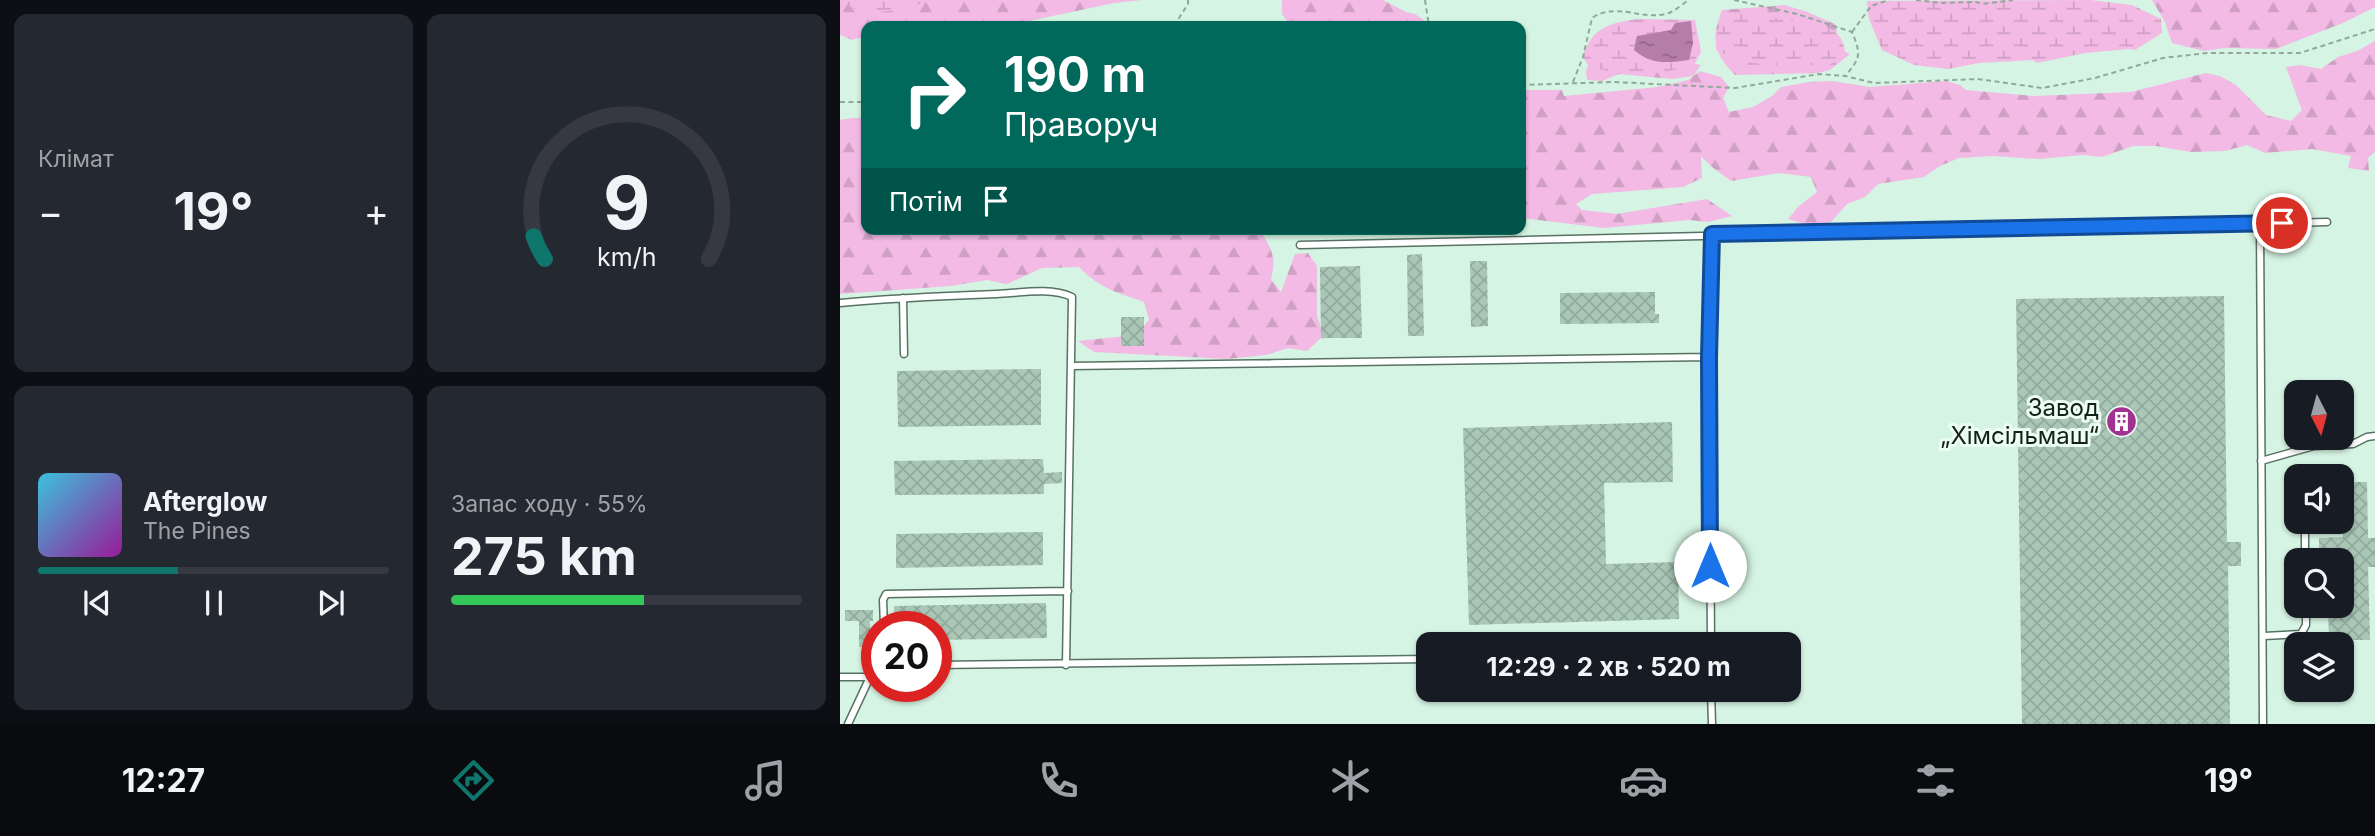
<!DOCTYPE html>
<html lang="uk">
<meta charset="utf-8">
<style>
body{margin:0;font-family:Inter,sans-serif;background:#242831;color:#f1f3f6;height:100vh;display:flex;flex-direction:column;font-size:26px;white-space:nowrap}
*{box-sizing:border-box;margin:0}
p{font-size:23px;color:#9ea1a6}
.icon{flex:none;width:38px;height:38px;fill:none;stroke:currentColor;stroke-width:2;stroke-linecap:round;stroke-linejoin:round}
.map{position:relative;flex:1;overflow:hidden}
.panel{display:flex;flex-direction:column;gap:14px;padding:14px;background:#0d0f14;width:840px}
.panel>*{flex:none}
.hud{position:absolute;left:21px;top:21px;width:665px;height:214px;border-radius:14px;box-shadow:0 2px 5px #0004;background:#00695c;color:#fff;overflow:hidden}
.needle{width:46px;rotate:174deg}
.controls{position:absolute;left:1444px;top:380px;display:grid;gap:14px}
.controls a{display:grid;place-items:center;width:70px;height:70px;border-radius:14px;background:#171b24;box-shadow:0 2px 5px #0004;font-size:35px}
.speed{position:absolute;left:21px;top:611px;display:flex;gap:14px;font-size:35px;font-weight:700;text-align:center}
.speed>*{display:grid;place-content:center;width:91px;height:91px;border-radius:50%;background:#171b24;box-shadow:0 2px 5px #0004;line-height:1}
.speed .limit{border:10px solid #d22;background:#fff;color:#111}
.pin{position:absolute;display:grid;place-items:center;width:60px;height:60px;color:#fff;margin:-30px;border:4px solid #fff;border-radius:50%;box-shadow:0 2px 7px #0007}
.me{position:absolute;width:77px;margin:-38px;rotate:0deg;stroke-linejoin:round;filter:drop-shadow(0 0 5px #0008)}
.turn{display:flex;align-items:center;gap:24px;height:147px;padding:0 28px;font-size:32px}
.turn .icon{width:91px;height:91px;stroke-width:2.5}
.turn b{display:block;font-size:49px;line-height:60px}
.then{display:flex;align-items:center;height:66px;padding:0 28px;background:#0003;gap:14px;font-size:26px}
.big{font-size:52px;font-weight:700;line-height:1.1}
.panel .widget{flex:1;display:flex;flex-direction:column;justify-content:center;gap:10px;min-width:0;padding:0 24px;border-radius:14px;background:#242831}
.panel .dial{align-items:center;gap:0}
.dial svg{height:182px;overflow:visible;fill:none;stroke:#363941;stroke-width:7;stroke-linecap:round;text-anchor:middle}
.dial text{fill:#f1f3f6;stroke:none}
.song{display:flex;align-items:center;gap:21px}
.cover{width:84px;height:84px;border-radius:10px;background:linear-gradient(135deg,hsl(190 70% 55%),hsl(300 70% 35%))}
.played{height:7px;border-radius:4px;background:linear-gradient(90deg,#0f766e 40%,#363941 40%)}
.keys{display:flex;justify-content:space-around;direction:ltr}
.heat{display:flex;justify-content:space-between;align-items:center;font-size:38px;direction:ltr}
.charge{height:10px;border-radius:5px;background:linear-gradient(90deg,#34c759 55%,#363941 0)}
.panel .tiles{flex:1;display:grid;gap:14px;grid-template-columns:repeat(2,1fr)}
.trip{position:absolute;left:576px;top:632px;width:385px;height:70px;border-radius:14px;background:#171b24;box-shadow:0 2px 5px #0004;font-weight:700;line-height:70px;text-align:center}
.tabs{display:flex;height:112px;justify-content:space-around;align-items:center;background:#090b0e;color:#9ea1a6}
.tabs .icon{width:49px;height:49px}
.tabs .current{color:#0f766e}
.tabs b{font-size:32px;color:#f1f3f6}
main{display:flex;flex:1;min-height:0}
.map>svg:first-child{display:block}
.forest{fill:url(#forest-firs)}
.wetland{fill:url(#wetland-marsh)}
.water{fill:url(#water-ripples)}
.building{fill:url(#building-cross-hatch)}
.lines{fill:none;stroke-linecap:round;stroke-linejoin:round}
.service-casing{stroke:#577163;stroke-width:9}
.path{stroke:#91a89b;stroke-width:2;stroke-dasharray:5 3.5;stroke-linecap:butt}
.service{stroke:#fff;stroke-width:6}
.route-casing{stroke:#114b97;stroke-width:18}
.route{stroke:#1a73e8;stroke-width:12}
.labels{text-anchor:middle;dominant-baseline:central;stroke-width:6;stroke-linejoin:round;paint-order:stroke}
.poi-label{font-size:24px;fill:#15201a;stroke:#ecfef4;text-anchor:end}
</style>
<main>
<section class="panel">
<div class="tiles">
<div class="widget"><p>Клімат</p>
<div class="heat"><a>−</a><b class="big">19°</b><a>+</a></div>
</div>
<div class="widget dial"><svg viewBox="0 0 100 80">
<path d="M14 69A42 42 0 1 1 86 69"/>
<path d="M14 69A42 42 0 0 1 9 59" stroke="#0f766e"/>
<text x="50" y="56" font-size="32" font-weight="700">9</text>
<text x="50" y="72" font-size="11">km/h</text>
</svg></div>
<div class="widget">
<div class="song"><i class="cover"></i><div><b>Afterglow</b><p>The Pines</p></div></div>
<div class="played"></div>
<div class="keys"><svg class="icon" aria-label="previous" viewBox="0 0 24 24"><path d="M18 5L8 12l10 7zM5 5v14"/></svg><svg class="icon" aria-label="pause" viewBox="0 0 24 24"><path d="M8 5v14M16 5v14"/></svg><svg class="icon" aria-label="next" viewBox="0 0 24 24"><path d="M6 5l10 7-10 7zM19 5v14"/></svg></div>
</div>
<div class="widget"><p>Запас ходу · 55%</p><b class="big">275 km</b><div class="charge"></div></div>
</div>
</section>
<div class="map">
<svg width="1535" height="724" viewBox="0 0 1535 724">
<defs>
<pattern id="forest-firs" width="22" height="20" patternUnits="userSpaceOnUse" patternTransform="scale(1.75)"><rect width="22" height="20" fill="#f2bae5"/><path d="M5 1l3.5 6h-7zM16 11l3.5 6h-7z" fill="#cfa0c4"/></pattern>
<pattern id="wetland-marsh" width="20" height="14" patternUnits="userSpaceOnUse" patternTransform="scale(1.75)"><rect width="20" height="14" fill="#f2bae5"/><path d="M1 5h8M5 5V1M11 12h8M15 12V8" fill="none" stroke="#cfa0c4"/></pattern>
<pattern id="water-ripples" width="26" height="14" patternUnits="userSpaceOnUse" patternTransform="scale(1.75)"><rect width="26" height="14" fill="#b57ea9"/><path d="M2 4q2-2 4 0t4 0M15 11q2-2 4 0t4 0" fill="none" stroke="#926789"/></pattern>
<pattern id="building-cross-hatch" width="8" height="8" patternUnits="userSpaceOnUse" patternTransform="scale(1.75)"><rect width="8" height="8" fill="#a9c6b6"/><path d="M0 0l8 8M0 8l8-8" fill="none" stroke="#91aa9c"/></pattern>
</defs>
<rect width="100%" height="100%" fill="#d6f4e3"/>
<path class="forest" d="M 0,0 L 302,0 L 274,3 L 165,26 L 26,26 L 26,36 L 12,40 L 0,35 Z
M 442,0 L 543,0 L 566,12 L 575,14 L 585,21 L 585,26 L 448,26 L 449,24 L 442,14 Z
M 1312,0 L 1535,0 L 1535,7 L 1503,23 L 1436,49 L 1385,48 L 1364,51 L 1332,43 L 1325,22 Z
M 945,5 L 967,12 L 995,24 L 997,32 L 966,39 L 990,45 L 1010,54 L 990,70 L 977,73 L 895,75 C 873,53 871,39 882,10 Z
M 760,38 L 839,61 L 861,65 L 853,76 L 832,79 L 779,74 L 762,81 L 747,80 L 746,71 Z
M 1535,41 L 1535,152 L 1528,158 L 1529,171 L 1508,168 L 1511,156 L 1472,149 L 1425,153 L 1407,145 L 1385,151 L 1351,152 L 1316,146 L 1293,146 L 1262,157 L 1243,155 L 1199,159 L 1153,156 L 1119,158 L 1100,166 L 1084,177 L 1038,184 L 1025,197 L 1007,204 L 991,222 L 974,227 L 948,219 L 959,206 L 977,192 L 971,177 L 939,173 L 891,181 L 872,167 L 861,156 L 862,178 L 843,187 L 752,194 L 736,204 L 742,210 L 777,214 L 867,199 L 892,216 L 868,222 L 849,220 L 764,228 L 681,218 L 681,90 L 722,90 L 724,96 L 818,87 L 848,80 L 860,71 L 881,77 L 889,87 L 883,98 L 889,112 L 913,107 L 932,96 L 941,87 L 969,82 L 992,81 L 1030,87 L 1106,81 L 1120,85 L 1126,90 L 1194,96 L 1291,92 L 1366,73 L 1380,76 L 1396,85 L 1426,115 L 1451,121 L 1462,110 L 1446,67 L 1460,65 L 1481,69 L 1498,57 L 1517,51 Z
M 12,118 L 26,118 L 26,229 L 430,229 L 423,235 C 433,251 436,260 431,279 L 441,292 L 455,254 L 468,253 L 477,266 L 477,315 L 484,339 L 481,338 L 467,351 L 448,348 L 426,355 L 387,359 L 254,352 L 238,341 L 296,335 L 309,320 L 304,302 C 275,291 262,290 239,267 L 202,268 L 167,284 L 147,280 L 111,286 L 0,294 L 0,120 Z"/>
<path class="wetland" d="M 1,0 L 93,0 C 66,8 25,22 1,0 Z
M 1251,0 L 1292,5 L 1321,19 L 1322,33 L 1295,50 L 1290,49 L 1245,53 L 1197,63 L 1193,60 L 1139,63 L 1108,69 L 1074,65 L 1042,50 L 1029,19 L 1027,1 Z
M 903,13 L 987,27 C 1001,33 1004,42 1006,57 L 989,65 L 928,65 L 897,61 L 876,50 L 877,31 L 884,18 Z
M 800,19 L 855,20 L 861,52 L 854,65 C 819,75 783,79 748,65 L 743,57 C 751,27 772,22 800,19 Z"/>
<path class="water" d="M 851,21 L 853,43 L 849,60 C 827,63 811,65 794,50 L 797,36 L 831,30 L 835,23 Z"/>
<path class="building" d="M 582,254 L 584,336 L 568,336 L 567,255 Z
M 630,261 L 647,261 L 648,326 L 631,327 Z
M 520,266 L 522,338 L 481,338 L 480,267 Z
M 815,292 L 815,314 L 819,314 L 819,323 L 720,324 L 720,293 Z
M 1384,296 L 1387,542 L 1401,542 L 1401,566 L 1388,566 L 1390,724 L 1182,724 L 1176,299 Z
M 281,317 L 304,317 L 304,346 L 281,346 Z
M 201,369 L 201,425 L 58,427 L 57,371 Z
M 832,422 L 833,482 L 764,483 L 766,564 L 838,562 L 839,619 L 629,625 L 623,428 Z
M 203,459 L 204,473 L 222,472 L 222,483 L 204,484 L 204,494 L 55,495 L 54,461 Z
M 1502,482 L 1527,482 L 1528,538 L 1535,538 L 1535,567 L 1528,567 L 1530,640 L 1489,640 L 1488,606 L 1502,606 L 1502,560 L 1479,560 L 1479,538 L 1503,537 Z
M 203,532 L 203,565 L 56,568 L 56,534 Z
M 206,603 L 207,638 L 96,640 L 96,626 L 54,626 L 54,606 Z
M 5,610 L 33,610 L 33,621 L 30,621 L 30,647 L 19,647 L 19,621 L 5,621 Z"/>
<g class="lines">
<defs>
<path id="service" d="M 1420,223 L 1423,724
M 460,245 L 1487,222
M 63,298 L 64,354
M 0,303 C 52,298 104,296 157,294 C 180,293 210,287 232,297 L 226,665
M 231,366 L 869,357
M 1421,461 L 1474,446 L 1513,444 L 1527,437 L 1535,436
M 1475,476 L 1476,475
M 1465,522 L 1465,560
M 44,626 L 43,600 L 46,594 L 228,591
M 1424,636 L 1461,634 L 1466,625 L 1466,606
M 871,644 L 869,357 L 872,234
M 96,665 L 588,659
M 0,677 L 30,677
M 871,690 L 872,724
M 8,724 L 30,677 L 37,670"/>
</defs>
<use href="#service" class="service-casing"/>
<path class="path" d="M 585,0 L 589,26
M 894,0 L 957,14 L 1012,32 C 1021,54 1021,58 1005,76
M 1076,0 L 1101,3 L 1136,2 L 1142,4 L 1173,0
M 334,26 L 348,4 L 348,0
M 1012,32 L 1031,6 L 1049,0
M 733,82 L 743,57 L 752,18 C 777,1 803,22 829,13 C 836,10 843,4 848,0
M 681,85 L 774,82 L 895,88 L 979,74 L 1005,76 L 1034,83 L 1138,79 L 1202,88 L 1255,78 L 1323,58 L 1367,53 L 1460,53 L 1535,29
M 0,102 L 26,102"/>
<use href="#service" class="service"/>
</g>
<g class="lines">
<defs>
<path id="route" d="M 870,566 L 869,357 L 872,234 L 1442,223"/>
</defs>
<use href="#route" class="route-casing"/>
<use href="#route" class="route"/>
</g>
<defs>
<symbol id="building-disc" viewBox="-11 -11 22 22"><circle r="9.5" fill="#a13290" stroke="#ecfef4"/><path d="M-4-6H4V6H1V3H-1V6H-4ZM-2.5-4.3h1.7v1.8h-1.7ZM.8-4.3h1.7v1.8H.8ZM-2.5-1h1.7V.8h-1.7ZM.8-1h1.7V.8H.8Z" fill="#fff"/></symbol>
</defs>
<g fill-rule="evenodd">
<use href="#building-disc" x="1264" y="404" width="35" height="35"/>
</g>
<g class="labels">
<g class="poi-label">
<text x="1259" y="407">Завод<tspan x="1259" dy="28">„Хімсільмаш“</tspan></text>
</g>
</g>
</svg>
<div class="controls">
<a><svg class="needle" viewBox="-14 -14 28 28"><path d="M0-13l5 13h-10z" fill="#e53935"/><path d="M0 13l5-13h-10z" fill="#9ea1a6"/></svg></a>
<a><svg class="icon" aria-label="sound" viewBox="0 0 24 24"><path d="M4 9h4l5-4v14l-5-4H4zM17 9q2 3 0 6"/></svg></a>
<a><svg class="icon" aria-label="search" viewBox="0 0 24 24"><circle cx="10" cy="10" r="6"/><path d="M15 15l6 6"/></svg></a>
<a><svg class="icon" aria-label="layers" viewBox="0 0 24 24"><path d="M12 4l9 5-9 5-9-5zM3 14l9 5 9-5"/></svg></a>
</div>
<div class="speed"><div class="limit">20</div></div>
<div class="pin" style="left:1442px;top:223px;background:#d93025"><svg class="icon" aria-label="arrive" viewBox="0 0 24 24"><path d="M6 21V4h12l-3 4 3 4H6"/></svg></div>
<svg class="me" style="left:870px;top:566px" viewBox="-20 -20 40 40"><circle r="19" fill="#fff"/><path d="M0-13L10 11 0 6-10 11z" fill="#1a73e8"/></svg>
<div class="trip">12:29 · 2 хв · 520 m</div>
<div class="hud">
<div class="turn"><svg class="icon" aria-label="right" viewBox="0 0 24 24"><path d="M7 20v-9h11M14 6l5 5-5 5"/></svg><div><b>190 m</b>Праворуч</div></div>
<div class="then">Потім<svg class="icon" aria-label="arrive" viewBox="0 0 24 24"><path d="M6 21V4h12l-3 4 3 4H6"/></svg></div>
</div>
</div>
</main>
<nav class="tabs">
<b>12:27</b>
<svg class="icon current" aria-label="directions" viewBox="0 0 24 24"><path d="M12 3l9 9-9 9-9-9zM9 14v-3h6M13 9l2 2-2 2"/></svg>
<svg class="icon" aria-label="music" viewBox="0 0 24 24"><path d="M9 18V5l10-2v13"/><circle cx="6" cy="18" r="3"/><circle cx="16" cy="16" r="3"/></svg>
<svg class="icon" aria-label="phone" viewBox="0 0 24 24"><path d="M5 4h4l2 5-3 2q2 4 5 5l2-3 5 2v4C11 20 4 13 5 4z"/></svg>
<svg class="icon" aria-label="climate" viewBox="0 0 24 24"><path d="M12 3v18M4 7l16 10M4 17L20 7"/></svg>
<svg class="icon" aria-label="car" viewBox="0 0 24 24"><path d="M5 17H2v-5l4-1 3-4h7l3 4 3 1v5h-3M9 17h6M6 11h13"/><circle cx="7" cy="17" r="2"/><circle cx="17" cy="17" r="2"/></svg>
<svg class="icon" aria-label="filters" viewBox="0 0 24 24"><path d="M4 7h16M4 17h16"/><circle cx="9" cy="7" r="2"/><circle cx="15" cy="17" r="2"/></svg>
<b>19°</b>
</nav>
